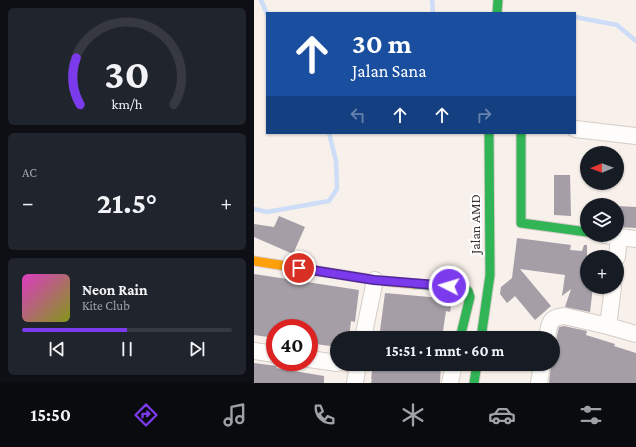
<!DOCTYPE html>
<html lang="id">
<meta charset="utf-8">
<style>
body{margin:0;font-family:"Crimson Pro",serif;background:#20242c;color:#f1f3f6;height:100vh;display:flex;flex-direction:column;font-size:15px;white-space:nowrap}
*{box-sizing:border-box;margin:0}
p{font-size:13px;color:#9ea1a6}
.icon{flex:none;width:22px;height:22px;fill:none;stroke:currentColor;stroke-width:2;stroke-linecap:round;stroke-linejoin:round}
.map{position:relative;flex:1;overflow:hidden}
.sheet{display:flex;flex-direction:column;gap:8px;padding:8px;background:#0d0f14;width:254px}
.sheet>*{flex:none}
.banner{position:absolute;left:12px;top:12px;width:310px;height:122px;border-radius:0px;box-shadow:0 1px 3px #0004;background:#1a4fa0;color:#fff;overflow:hidden}
.needle{width:26px;rotate:269deg}
.tools{position:absolute;left:326px;top:146px;display:grid;gap:8px}
.tools a{display:grid;place-items:center;width:44px;height:44px;border-radius:50%;background:#171b24;box-shadow:0 1px 3px #0004;font-size:20px}
.speed{position:absolute;left:12px;top:319px;display:flex;gap:8px;font-size:20px;font-weight:700;text-align:center}
.speed>*{display:grid;place-content:center;width:52px;height:52px;border-radius:50%;background:#171b24;box-shadow:0 1px 3px #0004;line-height:1}
.speed .limit{border:6px solid #d22;background:#fff;color:#111}
.pin{position:absolute;display:grid;place-items:center;width:34px;height:34px;color:#fff;margin:-17px;border:2px solid #fff;border-radius:50%;box-shadow:0 1px 4px #0007}
.me{position:absolute;width:44px;margin:-22px;rotate:275deg;stroke-linejoin:round;filter:drop-shadow(0 0 3px #0008)}
.turn{display:flex;align-items:center;gap:14px;height:84px;padding:0 20px;font-size:18px}
.turn .icon{width:52px;height:52px;stroke-width:2.5}
.turn b{display:block;font-size:28px;line-height:34px}
.lanes{display:flex;align-items:center;height:38px;padding:0 20px;background:#0003;justify-content:center;gap:20px;direction:ltr}
.lanes .off{opacity:.35}
.big{font-size:30px;font-weight:700;line-height:1.1}
.sheet .card{flex:1;display:flex;flex-direction:column;justify-content:center;gap:6px;min-width:0;padding:0 14px;border-radius:6px;background:#20242c}
.sheet .dial{align-items:center;gap:0}
.dial svg{height:104px;overflow:visible;fill:none;stroke:#363941;stroke-width:7;stroke-linecap:round;text-anchor:middle}
.dial text{fill:#f1f3f6;stroke:none}
.song{display:flex;align-items:center;gap:12px}
.cover{width:48px;height:48px;border-radius:6px;background:linear-gradient(135deg,hsl(310 70% 55%),hsl(70 70% 35%))}
.played{height:4px;border-radius:2px;background:linear-gradient(90deg,#7c3aed 50%,#363941 50%)}
.keys{display:flex;justify-content:space-around;direction:ltr}
.heat{display:flex;justify-content:space-between;align-items:center;font-size:22px;direction:ltr}
.trip{position:absolute;left:76px;top:331px;width:230px;height:40px;border-radius:20px;background:#171b24;box-shadow:0 1px 3px #0004;font-weight:700;line-height:40px;text-align:center}
.dock{display:flex;height:64px;justify-content:space-around;align-items:center;background:#090b0e;color:#9ea1a6}
.dock .icon{width:28px;height:28px}
.dock .on{color:#7c3aed}
.dock b{font-size:18px;color:#f1f3f6}
main{display:flex;flex:1;min-height:0}
.map>svg:first-child{display:block}
.lines{fill:none;stroke-linecap:round;stroke-linejoin:round}
.stream{stroke:#cddcf7;stroke-width:4.5}
.building{fill:#a59ea7}
.street-casing{stroke:#d5ccc6;stroke-width:18}
.fast-casing{stroke:#d5ccc6;stroke-width:11}
.slow-casing{stroke:#d5ccc6;stroke-width:11}
.street{stroke:#fefdfc;stroke-width:16}
.fast{stroke:#30b455;stroke-width:9}
.slow{stroke:#ff9f0a;stroke-width:9}
.route-casing{stroke:#51269a;stroke-width:10}
.route{stroke:#7c3aed;stroke-width:7}
.labels{text-anchor:middle;dominant-baseline:central;stroke-width:4;stroke-linejoin:round;paint-order:stroke}
.street-label{font-size:14px;fill:#3a3029;stroke:#fff}
</style>
<main>
<section class="sheet">
<div class="card dial"><svg viewBox="0 0 100 80">
<path d="M14 69A42 42 0 1 1 86 69"/>
<path d="M14 69A42 42 0 0 1 11 33" stroke="#7c3aed"/>
<text x="50" y="56" font-size="32" font-weight="700">30</text>
<text x="50" y="72" font-size="11">km/h</text>
</svg></div>
<div class="card"><p>AC</p>
<div class="heat"><a>−</a><b class="big">21.5°</b><a>+</a></div>
</div>
<div class="card">
<div class="song"><i class="cover"></i><div><b>Neon Rain</b><p>Kite Club</p></div></div>
<div class="played"></div>
<div class="keys"><svg class="icon" aria-label="previous" viewBox="0 0 24 24"><path d="M18 5L8 12l10 7zM5 5v14"/></svg><svg class="icon" aria-label="pause" viewBox="0 0 24 24"><path d="M8 5v14M16 5v14"/></svg><svg class="icon" aria-label="next" viewBox="0 0 24 24"><path d="M6 5l10 7-10 7zM19 5v14"/></svg></div>
</div>
</section>
<div class="map">
<svg width="382" height="383" viewBox="0 0 382 383">
<rect width="100%" height="100%" fill="#f8f0ea"/>
<g class="lines">
<path class="stream" d="M 7,0 L 13,14
M 178,0 L 179,13
M 321,17 L 363,25 L 382,41
M 0,209 L 13,212 L 75,201 L 83,189 L 82,161 L 75,133"/>
</g>
<path class="building" d="M 300,175 L 316,175 L 317,216 L 300,215 Z
M 363,206 L 382,207 L 382,228 L 363,227 Z
M 25,216 L 51,227 L 39,254 L 0,237 L 0,224 L 20,227 Z
M 263,238 L 317,245 L 316,250 L 328,251 L 330,245 L 333,245 L 333,287 L 339,287 L 336,312 L 311,307 L 317,289 L 308,296 L 311,275 L 266,269 L 297,306 L 281,320 L 261,296 L 253,303 L 246,294 L 247,287 L 258,278 Z
M 0,274 L 105,290 L 101,322 L 97,321 L 95,338 L 83,338 L 83,347 L 55,343 L 55,328 L 21,328 L 21,338 L 0,335 Z
M 131,293 L 198,299 L 196,312 L 192,311 L 188,338 L 125,338 Z
M 310,326 L 333,331 L 332,335 L 361,344 L 360,346 L 382,353 L 382,383 L 295,383 L 297,365 L 299,364 L 299,347 L 302,340 L 305,327 Z
M 0,363 L 23,366 L 22,368 L 70,376 L 70,383 L 0,383 Z
M 119,364 L 187,364 L 186,383 L 117,383 L 118,379 L 117,379 Z"/>
<g class="lines">
<defs>
<path id="street" d="M 321,129 L 382,136
M 351,235 L 382,239
M 363,257 L 365,237
M 354,326 L 359,287
M 109,338 L 121,280
M 293,338 C 295,325 295,317 310,316 L 354,326 L 382,334
M 0,351 L 21,354
M 55,359 L 83,363
M 101,383 L 104,364
M 196,383 L 200,364
M 285,383 L 288,364"/>
<path id="fast" d="M 243,13 L 244,0
M 267,133 L 267,223 L 333,232
M 160,284 L 210,288 L 214,291 L 216,297 L 206,338
M 227,338 L 236,275 L 235,133
M 220,383 L 223,364"/>
<path id="slow" d="M 0,261 L 121,280 L 160,284"/>
</defs>
<use href="#street" class="street-casing"/>
<use href="#fast" class="fast-casing"/>
<use href="#slow" class="slow-casing"/>
<use href="#street" class="street"/>
<use href="#fast" class="fast"/>
<use href="#slow" class="slow"/>
</g>
<g class="lines">
<defs>
<path id="route" d="M 45,268 L 120,280 L 195,286"/>
</defs>
<use href="#route" class="route-casing"/>
<use href="#route" class="route"/>
</g>
<g class="labels">
<g class="street-label">
<text transform="translate(221 224) rotate(-90)">Jalan AMD</text>
</g>
</g>
</svg>
<div class="tools">
<a><svg class="needle" viewBox="-14 -14 28 28"><path d="M0-13l5 13h-10z" fill="#e53935"/><path d="M0 13l5-13h-10z" fill="#9ea1a6"/></svg></a>
<a><svg class="icon" aria-label="layers" viewBox="0 0 24 24"><path d="M12 4l9 5-9 5-9-5zM3 14l9 5 9-5"/></svg></a>
<a>+</a>
</div>
<div class="speed"><div class="limit">40</div></div>
<div class="pin" style="left:45px;top:268px;background:#d93025"><svg class="icon" aria-label="arrive" viewBox="0 0 24 24"><path d="M6 21V4h12l-3 4 3 4H6"/></svg></div>
<svg class="me" style="left:195px;top:286px" viewBox="-20 -20 40 40"><circle r="17" fill="#7c3aed" stroke="#fff" stroke-width="3"/><path d="M0-11L8 9 0 5-8 9z" fill="#fff"/></svg>
<div class="trip">15:51 · 1 mnt · 60 m</div>
<div class="banner">
<div class="turn"><svg class="icon" aria-label="ahead" viewBox="0 0 24 24"><path d="M12 20V5M6 11l6-6 6 6"/></svg><div><b>30 m</b>Jalan Sana</div></div>
<div class="lanes"><svg class="icon off" aria-label="left" viewBox="0 0 24 24"><path d="M17 20v-9H6M10 6l-5 5 5 5"/></svg><svg class="icon" aria-label="ahead" viewBox="0 0 24 24"><path d="M12 20V5M6 11l6-6 6 6"/></svg><svg class="icon" aria-label="ahead" viewBox="0 0 24 24"><path d="M12 20V5M6 11l6-6 6 6"/></svg><svg class="icon off" aria-label="right" viewBox="0 0 24 24"><path d="M7 20v-9h11M14 6l5 5-5 5"/></svg></div>
</div>
</div>
</main>
<nav class="dock">
<b>15:50</b>
<svg class="icon on" aria-label="directions" viewBox="0 0 24 24"><path d="M12 3l9 9-9 9-9-9zM9 14v-3h6M13 9l2 2-2 2"/></svg>
<svg class="icon" aria-label="music" viewBox="0 0 24 24"><path d="M9 18V5l10-2v13"/><circle cx="6" cy="18" r="3"/><circle cx="16" cy="16" r="3"/></svg>
<svg class="icon" aria-label="phone" viewBox="0 0 24 24"><path d="M5 4h4l2 5-3 2q2 4 5 5l2-3 5 2v4C11 20 4 13 5 4z"/></svg>
<svg class="icon" aria-label="climate" viewBox="0 0 24 24"><path d="M12 3v18M4 7l16 10M4 17L20 7"/></svg>
<svg class="icon" aria-label="car" viewBox="0 0 24 24"><path d="M5 17H2v-5l4-1 3-4h7l3 4 3 1v5h-3M9 17h6M6 11h13"/><circle cx="7" cy="17" r="2"/><circle cx="17" cy="17" r="2"/></svg>
<svg class="icon" aria-label="filters" viewBox="0 0 24 24"><path d="M4 7h16M4 17h16"/><circle cx="9" cy="7" r="2"/><circle cx="15" cy="17" r="2"/></svg>
</nav>
